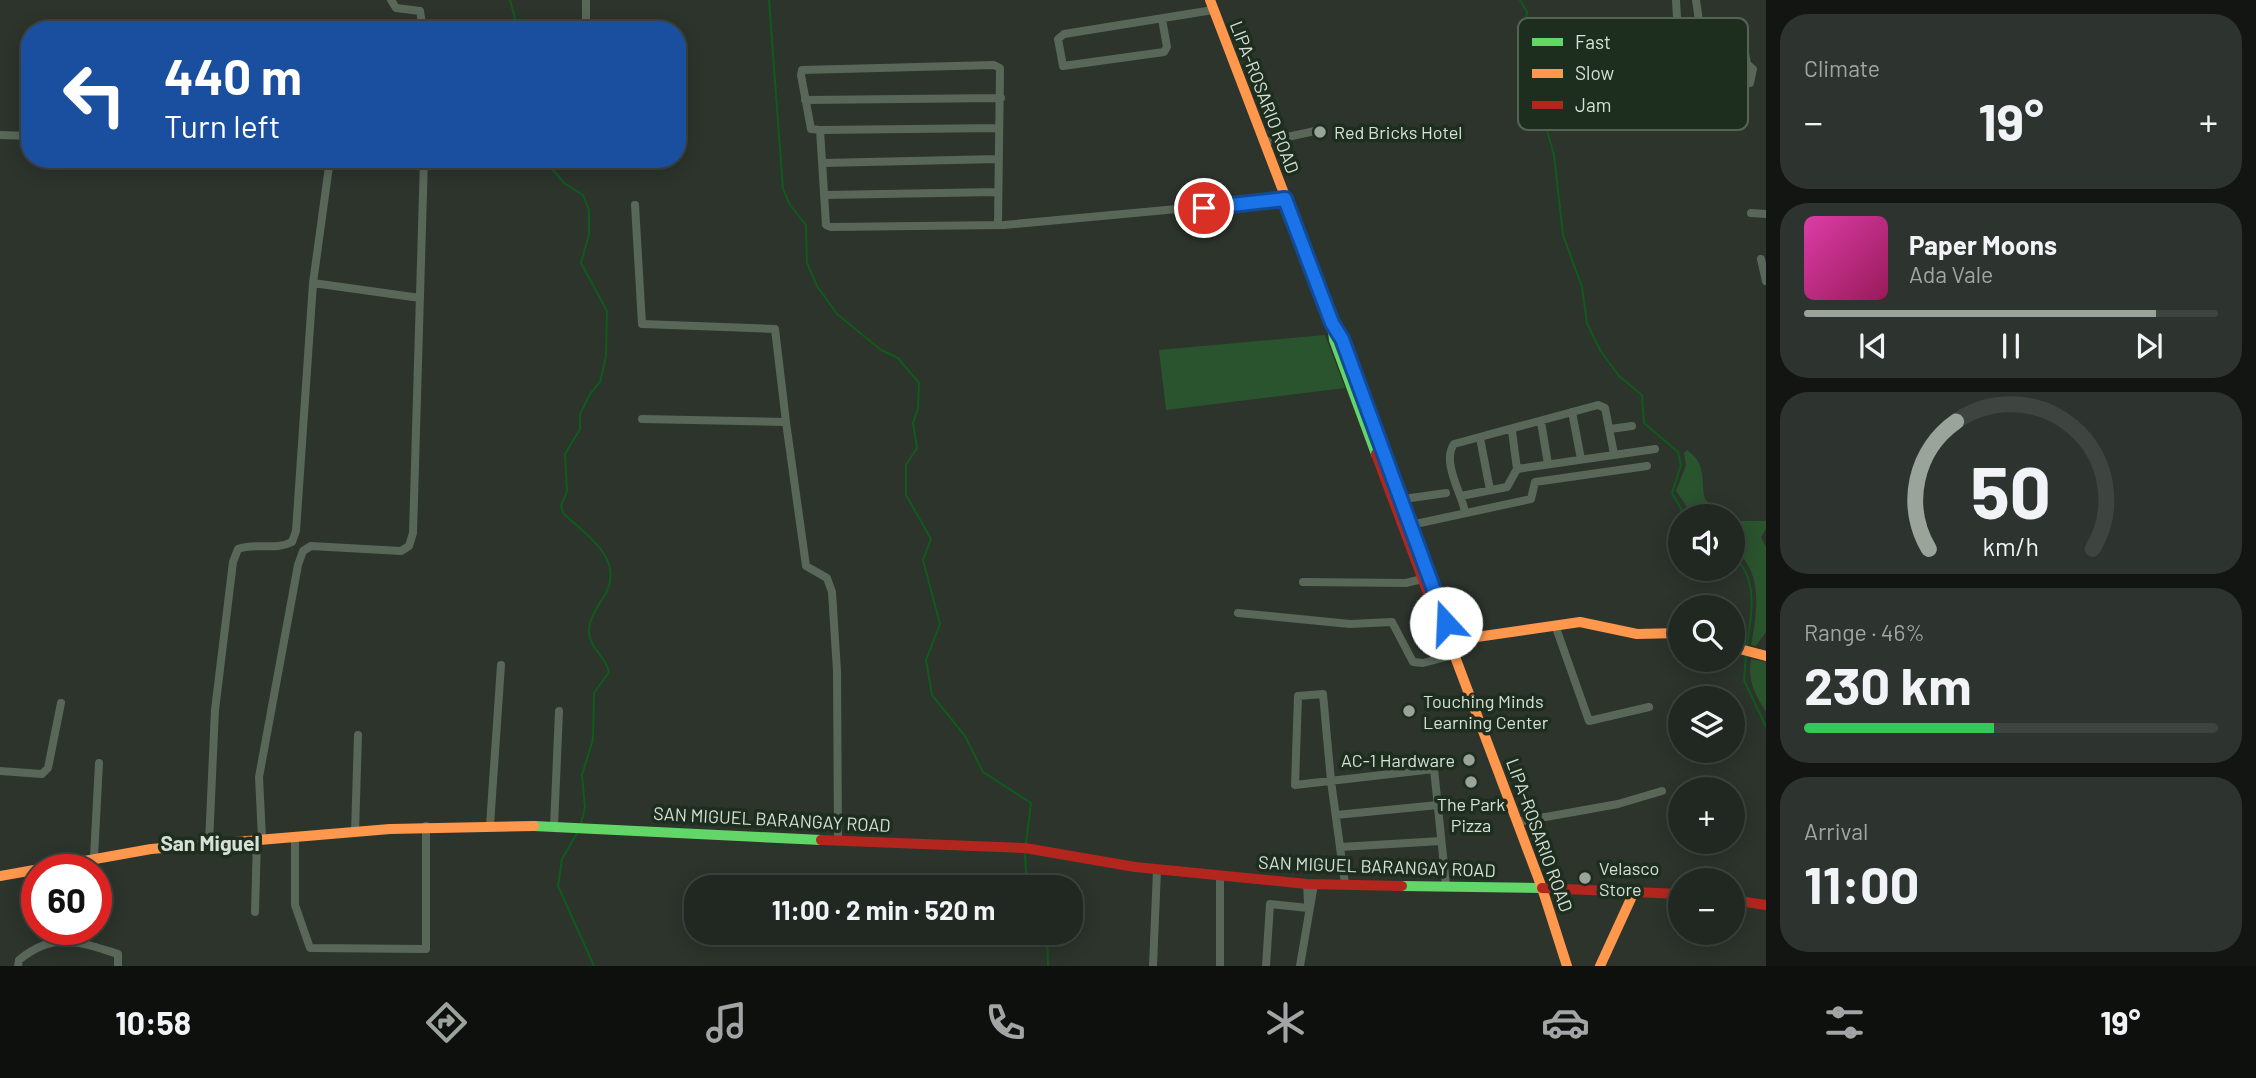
<!DOCTYPE html>
<meta charset="utf-8">
<style>
body{margin:0;font-family:Barlow,sans-serif;background:#2d332e;color:#f1f3f6;height:100vh;display:flex;flex-direction:column;font-size:26px;white-space:nowrap}
*{box-sizing:border-box;margin:0}
p{font-size:23px;color:#a2a5a5}
.icon{flex:none;width:38px;height:38px;fill:none;stroke:currentColor;stroke-width:2;stroke-linecap:round;stroke-linejoin:round}
.map{position:relative;flex:1;overflow:hidden}
.panel{display:flex;flex-direction:column;gap:14px;padding:14px;background:#121512;width:490px}
.panel>*{flex:none}
.top-card{position:absolute;left:21px;top:21px;width:665px;height:147px;border-radius:28px;box-shadow:0 4px 18px #0003,0 0 0 2px #3e443f;background:#1a4fa0;color:#fff;overflow:hidden}
.tools{position:absolute;left:1668px;top:504px;display:grid;gap:14px}
.tools a{display:grid;place-items:center;width:77px;height:77px;border-radius:50%;background:#212721;box-shadow:0 4px 18px #0003,0 0 0 2px #3e443f;font-size:35px}
.speed{position:absolute;left:21px;top:854px;display:flex;gap:14px;font-size:35px;font-weight:700;text-align:center}
.speed>*{display:grid;place-content:center;width:91px;height:91px;border-radius:50%;background:#212721;box-shadow:0 4px 18px #0003,0 0 0 2px #3e443f;line-height:1}
.speed .limit{border:10px solid #d22;background:#fff;color:#111}
.pin{position:absolute;display:grid;place-items:center;width:60px;height:60px;color:#fff;margin:-30px;border:4px solid #fff;border-radius:50%;box-shadow:0 2px 7px #0007}
.me{position:absolute;width:77px;margin:-38px;rotate:340deg;stroke-linejoin:round;filter:drop-shadow(0 0 5px #0008)}
.turn{display:flex;align-items:center;gap:24px;height:147px;padding:0 28px;font-size:32px}
.turn .icon{width:91px;height:91px;stroke-width:2.5}
.turn b{display:block;font-size:49px;line-height:60px}
.big{font-size:52px;font-weight:700;line-height:1.1}
.panel .tile{flex:1;display:flex;flex-direction:column;justify-content:center;gap:10px;min-width:0;padding:0 24px;border-radius:28px;background:#2d332e}
.panel .dial{align-items:center;gap:0}
.dial svg{height:182px;overflow:visible;fill:none;stroke:#3e443f;stroke-width:7;stroke-linecap:round;text-anchor:middle}
.dial text{fill:#f1f3f6;stroke:none}
.song{display:flex;align-items:center;gap:21px}
.cover{width:84px;height:84px;border-radius:10px;background:linear-gradient(135deg,hsl(320 70% 55%),hsl(330 70% 35%))}
.played{height:7px;border-radius:4px;background:linear-gradient(90deg,#9aa49a 85%,#3e443f 85%)}
.keys{display:flex;justify-content:space-around;direction:ltr}
.heat{display:flex;justify-content:space-between;align-items:center;font-size:38px;direction:ltr}
.charge{height:10px;border-radius:5px;background:linear-gradient(90deg,#34c759 46%,#3e443f 0)}
.trip{position:absolute;left:684px;top:875px;width:399px;height:70px;border-radius:28px;background:#212721;box-shadow:0 4px 18px #0003,0 0 0 2px #3e443f;font-weight:700;line-height:70px;text-align:center}
.tabs{display:flex;height:112px;justify-content:space-around;align-items:center;background:#0d100d;color:#a2a5a5}
.tabs .icon{width:49px;height:49px}
.tabs .active{color:#9aa49a}
.tabs b{font-size:32px;color:#f1f3f6}
main{display:flex;flex:1;min-height:0}
.map>svg:first-child{display:block}
.green{fill:#2a542d}
.lines{fill:none;stroke-linecap:round;stroke-linejoin:round}
.stream{stroke:#105b1c;stroke-width:2}
.street{stroke:#596759;stroke-width:8}
.fast{stroke:#63d668;stroke-width:10}
.slow{stroke:#ff974d;stroke-width:10}
.jam{stroke:#b3261e;stroke-width:10}
.route-casing{stroke:#114b97;stroke-width:18}
.route{stroke:#1a73e8;stroke-width:12}
.poi-dot{fill:#9aa49a;stroke:#1e2e1e;stroke-width:2.5}
.labels{text-anchor:middle;dominant-baseline:central;stroke-width:7;stroke-linejoin:round;paint-order:stroke}
.street-label{font-size:18px;fill:#d6e0d6;stroke:#1e2e1e}
.poi-label{font-size:18px;fill:#d6e0d6;stroke:#1e2e1e;text-anchor:start}
.quarter-label{font-size:21px;font-weight:bold;fill:#d6e0d6;stroke:#1e2e1e}
.key{fill:#1e2e1e;stroke:#556355;stroke-width:2}
.key-label{font-size:19px;fill:#d6e0d6}
</style>
<main>
<div class="map">
<svg width="1766" height="966" viewBox="0 0 1766 966">
<rect width="100%" height="100%" fill="#2c342c"/>
<path class="green" d="M 1325,335 L 1345,388 L 1166,410 L 1159,350 Z
M 1687,450 C 1712,467 1697,493 1708,502 C 1712,505 1719,505 1724,507 L 1730,516 L 1693,516 L 1676,491 L 1686,465 L 1684,453 Z
M 1733,521 L 1766,521 L 1766,529 L 1761,537 L 1766,547 L 1766,632 L 1756,646 L 1751,645 C 1757,613 1764,570 1733,549 Z
M 1751,659 L 1766,662 L 1766,712 C 1755,694 1747,680 1751,659 Z"/>
<g class="lines">
<path class="stream" d="M 510,0 L 518,30
M 769,0 L 783,189 L 790,205 L 806,225 L 807,263 L 817,286 L 837,314 L 881,350 L 898,358 L 919,383 L 918,408 L 913,423 L 917,448 L 906,465 L 906,495 L 931,539 L 923,560 L 940,624 L 926,660 L 932,695 L 965,736 L 983,772 L 1031,803 L 1026,843
M 1520,0 L 1527,12 L 1523,45 L 1554,155 L 1563,235 L 1582,287 L 1587,323 L 1600,350 L 1619,376 L 1642,395 L 1644,423 L 1678,452 L 1681,465 L 1672,493 L 1685,516
M 544,159 L 564,183 L 583,195 L 589,210 L 589,234 L 581,263 L 607,311 L 606,356 L 600,382 L 590,394 L 580,414 L 580,429 L 565,454 L 567,491 L 561,506 L 563,513 C 582,532 623,556 607,591 C 601,603 590,615 589,629 C 588,649 606,655 609,672 L 594,693 L 593,739 L 582,775 L 585,808 L 581,823
M 1732,555 C 1759,576 1752,616 1747,645
M 1746,654 L 1744,680 L 1766,727
M 577,833 L 562,859 L 558,886 L 594,966
M 1025,854 L 1026,872 L 1033,887
M 1047,933 L 1048,966"/>
<path class="street" d="M 391,0 L 396,8 L 420,11 L 423,30
M 586,0 L 586,30
M 1696,0 L 1706,70
M 1162,19 L 1167,47 L 1164,52 L 1063,66 L 1058,39 L 1064,34 L 1213,10
M 1704,54 L 1736,47 L 1744,48 L 1747,64 L 1753,69 L 1750,83
M 1663,83 L 1676,78 L 1680,71 L 1676,0
M 805,100 L 1001,98
M 820,130 L 999,128
M 0,135 L 30,136
M 1264,142 L 1315,131
M 823,163 L 998,159
M 825,195 L 998,192
M 635,205 L 642,324 L 775,329 L 786,422
M 1751,213 L 1766,214
M 998,224 L 1000,68 L 994,65 L 802,70 L 801,75 L 811,129 L 820,130 L 826,225 L 831,227 L 1004,225 L 1285,199
M 1761,259 L 1766,281
M 313,283 L 420,298
M 1572,412 L 1581,459
M 642,419 L 786,422 L 806,566 L 827,578 L 832,592 L 837,671 L 838,841
M 1541,422 L 1548,464
M 1610,429 L 1632,426
M 1512,431 L 1517,469
M 1480,438 L 1490,490
M 1461,496 L 1507,487 L 1517,469 L 1655,449
M 1397,500 L 1446,493
M 1464,508 C 1460,491 1442,461 1454,444 L 1598,405 L 1605,408 L 1614,454
M 1406,526 L 1531,499 L 1535,482 L 1647,466
M 1303,582 L 1406,583 L 1426,578
M 1238,613 L 1350,624 L 1392,622 L 1413,662 L 1423,663 L 1454,655
M 1555,625 L 1589,721 L 1649,707
M 0,771 L 42,774 L 48,768 L 61,703
M 1336,815 L 1438,805
M 1518,822 L 1618,804 L 1662,791
M 490,825 L 501,665
M 554,827 L 559,711
M 355,833 L 358,735
M 295,836 L 295,905 L 310,948 L 426,949 L 426,826
M 262,838 L 259,777 L 298,565 L 303,551 L 311,546 L 401,551 L 409,546 L 413,533 L 424,159
M 209,843 L 215,710 L 233,562 L 238,549 C 256,542 275,551 292,542 L 296,531 L 313,283 L 330,159
M 1340,847 L 1441,841
M 94,857 L 99,763
M 1307,884 L 1308,903
M 1345,884 L 1331,781 L 1323,694 L 1298,696 L 1295,785 L 1434,769 L 1446,885
M 255,912 L 257,839
M 70,929 L 70,940
M 18,966 L 19,960 C 54,931 79,942 118,954 L 118,966
M 1153,966 L 1157,870
M 1220,966 L 1220,876
M 1266,966 L 1270,904 L 1308,908
M 1300,966 L 1314,884"/>
<path class="fast" d="M 1332,323 L 1334,340 L 1376,454
M 534,826 L 821,840
M 1402,886 L 1542,888"/>
<path class="slow" d="M 1210,0 L 1389,468
M 1448,638 L 1542,888 L 1567,966
M 1449,641 L 1580,622 L 1637,634 L 1680,633
M 1732,647 L 1766,656
M 0,876 L 151,849 L 390,829 L 534,826
M 1600,966 L 1634,892"/>
<path class="jam" d="M 1376,454 L 1442,631 L 1448,638 L 1449,630 L 1389,468
M 821,840 L 1025,848 L 1135,867 L 1307,884 L 1402,886
M 1542,888 L 1680,894
M 1732,900 L 1766,905"/>
</g>
<g class="lines">
<defs>
<path id="route" d="M 1204,208 L 1285,199 L 1332,323 L 1342,339 L 1446,623"/>
</defs>
<use href="#route" class="route-casing"/>
<use href="#route" class="route"/>
</g>
<g class="poi-dot">
<circle cx="1320" cy="132" r="7"/>
<circle cx="1409" cy="711" r="7"/>
<circle cx="1469" cy="760" r="7"/>
<circle cx="1471" cy="782" r="7"/>
<circle cx="1585" cy="878" r="7"/>
</g>
<g class="labels">
<g class="street-label">
<text transform="translate(1265 97) rotate(69)">LIPA-ROSARIO ROAD</text>
<text transform="translate(772 819) rotate(3)">SAN MIGUEL BARANGAY ROAD</text>
<text transform="translate(1540 835) rotate(70)">LIPA-ROSARIO ROAD</text>
<text transform="translate(1377 866) rotate(2)">SAN MIGUEL BARANGAY ROAD</text>
</g>
<g class="poi-label">
<text x="1334" y="132">Red Bricks Hotel</text>
<text x="1423" y="701">Touching Minds<tspan x="1423" dy="21">Learning Center</tspan></text>
<text x="1455" y="760" text-anchor="end">AC-1 Hardware</text>
<text x="1471" y="804" text-anchor="middle">The Park<tspan x="1471" dy="21">Pizza</tspan></text>
<text x="1599" y="868">Velasco<tspan x="1599" dy="21">Store</tspan></text>
</g>
<g class="quarter-label">
<text x="210" y="842">San Miguel</text>
</g>
</g>
<rect x="1518" y="18" width="230" height="112" rx="10" class="key"/>
<rect x="1532" y="38" width="31" height="8" fill="#63d668"/>
<rect x="1532" y="69" width="31" height="9" fill="#ff974d"/>
<rect x="1532" y="101" width="31" height="8" fill="#b3261e"/>
<g class="key-label">
<text x="1575" y="49">Fast</text>
<text x="1575" y="80">Slow</text>
<text x="1575" y="112">Jam</text>
</g>
</svg>
<div class="tools">
<a><svg class="icon" aria-label="sound" viewBox="0 0 24 24"><path d="M4 9h4l5-4v14l-5-4H4zM17 9q2 3 0 6"/></svg></a>
<a><svg class="icon" aria-label="search" viewBox="0 0 24 24"><circle cx="10" cy="10" r="6"/><path d="M15 15l6 6"/></svg></a>
<a><svg class="icon" aria-label="layers" viewBox="0 0 24 24"><path d="M12 4l9 5-9 5-9-5zM3 14l9 5 9-5"/></svg></a>
<a>+</a>
<a>−</a>
</div>
<div class="speed"><div class="limit">60</div></div>
<div class="pin" style="left:1204px;top:208px;background:#d93025"><svg class="icon" aria-label="arrive" viewBox="0 0 24 24"><path d="M6 21V4h12l-3 4 3 4H6"/></svg></div>
<svg class="me" style="left:1446px;top:623px" viewBox="-20 -20 40 40"><circle r="19" fill="#fff"/><path d="M0-13L10 11 0 6-10 11z" fill="#1a73e8"/></svg>
<div class="trip">11:00 · 2 min · 520 m</div>
<div class="top-card">
<div class="turn"><svg class="icon" aria-label="left" viewBox="0 0 24 24"><path d="M17 20v-9H6M10 6l-5 5 5 5"/></svg><div><b>440 m</b>Turn left</div></div>
</div>
</div>
<section class="panel">
<div class="tile"><p>Climate</p>
<div class="heat"><a>−</a><b class="big">19°</b><a>+</a></div>
</div>
<div class="tile">
<div class="song"><i class="cover"></i><div><b>Paper Moons</b><p>Ada Vale</p></div></div>
<div class="played"></div>
<div class="keys"><svg class="icon" aria-label="previous" viewBox="0 0 24 24"><path d="M18 5L8 12l10 7zM5 5v14"/></svg><svg class="icon" aria-label="pause" viewBox="0 0 24 24"><path d="M8 5v14M16 5v14"/></svg><svg class="icon" aria-label="next" viewBox="0 0 24 24"><path d="M6 5l10 7-10 7zM19 5v14"/></svg></div>
</div>
<div class="tile dial"><svg viewBox="0 0 100 80">
<path d="M14 69A42 42 0 1 1 86 69"/>
<path d="M14 69A42 42 0 0 1 26 13" stroke="#9aa49a"/>
<text x="50" y="56" font-size="32" font-weight="700">50</text>
<text x="50" y="72" font-size="11">km/h</text>
</svg></div>
<div class="tile"><p>Range · 46%</p><b class="big">230 km</b><div class="charge"></div></div>
<div class="tile"><p>Arrival</p><b class="big">11:00</b></div>
</section>
</main>
<nav class="tabs">
<b>10:58</b>
<svg class="icon active" aria-label="directions" viewBox="0 0 24 24"><path d="M12 3l9 9-9 9-9-9zM9 14v-3h6M13 9l2 2-2 2"/></svg>
<svg class="icon" aria-label="music" viewBox="0 0 24 24"><path d="M9 18V5l10-2v13"/><circle cx="6" cy="18" r="3"/><circle cx="16" cy="16" r="3"/></svg>
<svg class="icon" aria-label="phone" viewBox="0 0 24 24"><path d="M5 4h4l2 5-3 2q2 4 5 5l2-3 5 2v4C11 20 4 13 5 4z"/></svg>
<svg class="icon" aria-label="climate" viewBox="0 0 24 24"><path d="M12 3v18M4 7l16 10M4 17L20 7"/></svg>
<svg class="icon" aria-label="car" viewBox="0 0 24 24"><path d="M5 17H2v-5l4-1 3-4h7l3 4 3 1v5h-3M9 17h6M6 11h13"/><circle cx="7" cy="17" r="2"/><circle cx="17" cy="17" r="2"/></svg>
<svg class="icon" aria-label="filters" viewBox="0 0 24 24"><path d="M4 7h16M4 17h16"/><circle cx="9" cy="7" r="2"/><circle cx="15" cy="17" r="2"/></svg>
<b>19°</b>
</nav>
